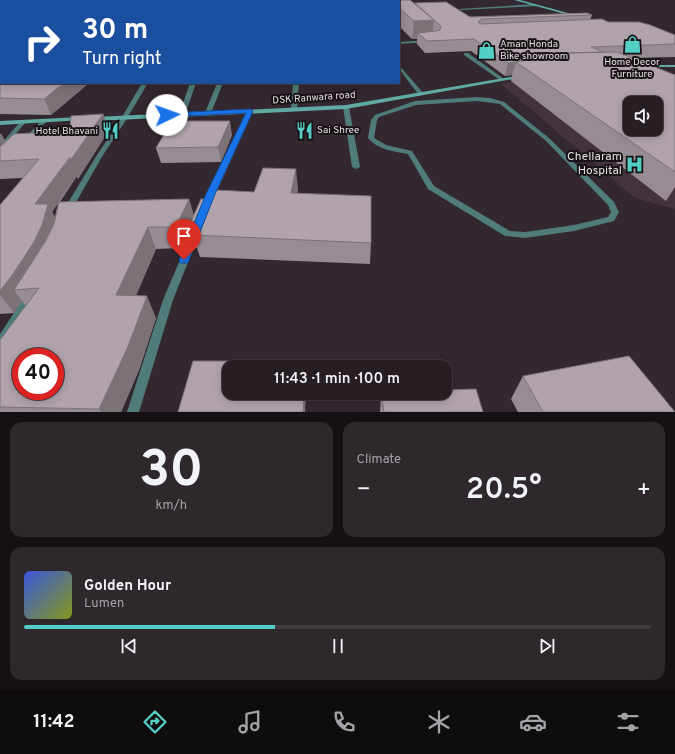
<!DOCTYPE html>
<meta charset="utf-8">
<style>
body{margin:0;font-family:Overpass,sans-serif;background:#2e272b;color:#f1f3f6;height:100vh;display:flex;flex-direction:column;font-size:15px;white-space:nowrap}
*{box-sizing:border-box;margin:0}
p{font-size:13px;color:#a4a2a6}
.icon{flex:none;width:22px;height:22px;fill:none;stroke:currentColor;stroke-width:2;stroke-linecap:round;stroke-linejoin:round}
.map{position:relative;height:412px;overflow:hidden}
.side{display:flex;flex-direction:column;gap:10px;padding:10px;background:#151013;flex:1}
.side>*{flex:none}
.banner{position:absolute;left:0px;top:0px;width:400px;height:84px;box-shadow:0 2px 10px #0003,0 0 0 1px #423c41;background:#1a4fa0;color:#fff;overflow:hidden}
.buttons{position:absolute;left:623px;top:96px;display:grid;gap:8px}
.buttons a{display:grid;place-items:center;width:40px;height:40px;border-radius:8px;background:#261e23;box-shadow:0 2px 10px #0003,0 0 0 1px #423c41;font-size:20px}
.speed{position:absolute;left:12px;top:348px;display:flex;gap:8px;font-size:20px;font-weight:700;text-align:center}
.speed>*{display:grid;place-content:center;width:52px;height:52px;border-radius:50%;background:#261e23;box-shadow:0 2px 10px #0003,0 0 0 1px #423c41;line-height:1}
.speed .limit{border:6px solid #d22;background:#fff;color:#111}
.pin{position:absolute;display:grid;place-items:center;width:34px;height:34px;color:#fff;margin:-41px -17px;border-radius:50% 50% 50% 0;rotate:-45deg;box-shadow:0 0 4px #0007}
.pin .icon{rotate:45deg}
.me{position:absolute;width:44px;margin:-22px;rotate:87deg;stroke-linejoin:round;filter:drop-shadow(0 0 3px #0008)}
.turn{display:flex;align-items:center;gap:14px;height:84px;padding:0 16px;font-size:18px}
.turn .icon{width:52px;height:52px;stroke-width:2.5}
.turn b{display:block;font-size:28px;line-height:34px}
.big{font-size:30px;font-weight:600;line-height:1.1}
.side .tile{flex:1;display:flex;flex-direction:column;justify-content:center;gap:6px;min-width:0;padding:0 14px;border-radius:12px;background:#2e272b}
.side .dial{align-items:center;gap:0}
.dial b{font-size:52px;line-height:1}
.song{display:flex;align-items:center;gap:12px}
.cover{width:48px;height:48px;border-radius:6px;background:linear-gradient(135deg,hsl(230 70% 55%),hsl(70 70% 35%))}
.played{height:4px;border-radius:2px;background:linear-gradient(90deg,#55cec5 40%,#423c41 40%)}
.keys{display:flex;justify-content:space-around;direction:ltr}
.heat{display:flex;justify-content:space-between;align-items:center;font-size:22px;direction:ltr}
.side .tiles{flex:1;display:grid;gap:10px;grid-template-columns:1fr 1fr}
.tile:last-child{grid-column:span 2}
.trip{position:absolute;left:222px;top:360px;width:230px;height:40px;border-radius:12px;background:#261e23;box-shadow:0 2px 10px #0003,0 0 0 1px #423c41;font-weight:600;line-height:40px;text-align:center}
.tabs{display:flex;height:64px;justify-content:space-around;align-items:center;background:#0f0c0e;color:#a4a2a6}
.tabs .icon{width:28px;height:28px}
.tabs .current{color:#55cec5}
.tabs b{font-size:18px;color:#f1f3f6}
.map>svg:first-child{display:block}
.built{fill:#42333c;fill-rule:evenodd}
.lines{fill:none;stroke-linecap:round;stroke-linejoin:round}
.lane{fill:#4f7c78;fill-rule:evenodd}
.street{fill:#4f7c78;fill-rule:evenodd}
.secondary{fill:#5faaa4;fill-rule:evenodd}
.wall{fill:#978c93;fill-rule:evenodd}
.shaded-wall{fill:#7b7278}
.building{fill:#b0a3ab;stroke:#7b7278;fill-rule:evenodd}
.route{fill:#1a73e8;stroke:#114b97}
.labels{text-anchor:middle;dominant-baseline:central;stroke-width:4;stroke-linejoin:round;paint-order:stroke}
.far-poi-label{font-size:10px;fill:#e6dfe3;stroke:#171215;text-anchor:start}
.far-street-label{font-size:10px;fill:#e6dfe3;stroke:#171215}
.poi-label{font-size:12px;fill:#e6dfe3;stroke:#171215;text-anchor:end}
</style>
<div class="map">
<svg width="675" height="412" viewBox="0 0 675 412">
<rect width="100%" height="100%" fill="#33282f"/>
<path class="built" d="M 515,81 L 675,92 L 675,209 L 635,198 L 501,84 ZM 630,103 L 656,103 L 656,129 L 630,129 Z"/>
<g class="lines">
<path class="lane" d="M 536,4 L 537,6 L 461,10 L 459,9 Z
M 464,53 L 468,53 L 504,79 L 500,80 L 464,55 Z
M 142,83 L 148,83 L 127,118 L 123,118 L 122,117 Z
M 190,83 L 196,83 L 185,115 L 180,116 L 179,115 Z
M 293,83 L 299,83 L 297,109 L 294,111 L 291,109 Z
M 346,105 L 349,107 L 360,167 L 356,169 L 352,167 L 343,107 Z
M 23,120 L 26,122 L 25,123 L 2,150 L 0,151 L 0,145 L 21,121 Z"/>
<path class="street" d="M 429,40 L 428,42 L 399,44 L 399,42 Z
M 399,65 L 423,93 L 423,95 L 419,95 L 399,69 Z
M 217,83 L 223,83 L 211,113 L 206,114 L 205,113 Z
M 477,97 L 490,98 L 504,102 L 549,138 L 614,202 L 619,212 L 614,221 L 574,231 L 525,238 L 505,236 L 428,189 L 408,154 C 393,151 378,150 368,138 L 371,120 L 375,115 L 415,101 ZM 477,101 L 500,104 L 545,140 L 608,205 L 611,212 L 608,217 L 574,225 L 525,232 L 510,231 L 434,186 L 412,151 L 386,145 L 374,138 L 377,120 L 379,117 L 416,105 Z
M 250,109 L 253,111 L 209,209 L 208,211 L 202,211 L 201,209 L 247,111 Z
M 125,115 L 128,117 L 103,155 L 71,211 L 67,214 L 64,213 L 63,211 L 97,155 L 123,116 Z
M 44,119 L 46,120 L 46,122 L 27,142 L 23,142 L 23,140 L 42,120 Z
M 197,226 L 201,229 L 173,300 L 139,412 L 127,412 L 163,300 L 193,229 Z
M 31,292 L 35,293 L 36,296 L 35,299 L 4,347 L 0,349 L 0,334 L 27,293 Z"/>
<path class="secondary" d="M 514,0 L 520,0 L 579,16 L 576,17 Z
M 641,65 L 675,65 L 675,67 L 639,67 L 639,66 Z
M 522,75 L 524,76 L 524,77 L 346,109 L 95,121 L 92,119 L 95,117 L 346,105 Z
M 81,117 L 83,118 L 83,120 L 0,125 L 0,121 Z"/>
</g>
<path class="wall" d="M 388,0 L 410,0 L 415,4 L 415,3 L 470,17 L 592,15 L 590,20 L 608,22 L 675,35 L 675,57 L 632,58 L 675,75 L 675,187 L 666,201 L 511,81 L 512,75 L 505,76 L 471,51 L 425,53 L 417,44 L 417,39 L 412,39 L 399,26 L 399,1 L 388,1 Z
M 0,27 L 1,27 L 1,83 L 89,83 L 51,115 L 0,114 Z
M 103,114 L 109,130 L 78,179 L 77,176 L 60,202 L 189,199 L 194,216 L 212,199 L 254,192 L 298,189 L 297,193 L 371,243 L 370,264 L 200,257 L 197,248 L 195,248 L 190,230 L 183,248 L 156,249 L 136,295 L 156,318 L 139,370 L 121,412 L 0,412 L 0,340 L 26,306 L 22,301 L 14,313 L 0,314 L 0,205 L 23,178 L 0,179 L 0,134 L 1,134 L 6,142 L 70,131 ZM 58,203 L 55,217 L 52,212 Z
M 232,135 L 221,162 L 161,163 L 156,148 Z
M 523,376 L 675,412 L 518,412 L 511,399 Z
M 381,393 L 483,412 L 380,412 Z"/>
<path class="shaded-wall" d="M 434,20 L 432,38 L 418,33 L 417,39 L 412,39 L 414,21 Z
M 565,53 L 516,62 L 512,75 L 505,76 L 508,63 Z
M 64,83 L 89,83 L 51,115 L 44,99 Z
M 103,114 L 109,130 L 78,179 L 77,176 L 52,212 L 58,223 L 14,290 L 22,301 L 14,313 L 0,295 L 0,291 L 35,204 Z
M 230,121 L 232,135 L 221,162 L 218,147 Z
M 1,134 L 11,151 L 0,161 L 0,136 Z
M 296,169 L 298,189 L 293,214 L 291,193 Z
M 189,199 L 195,220 L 189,226 L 190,230 L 183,248 L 176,227 Z
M 148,227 L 156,249 L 127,317 L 116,295 Z
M 147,296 L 156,318 L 139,370 L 121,412 L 101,412 L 99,409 Z
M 304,393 L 306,393 L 305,412 L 303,412 Z"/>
<path class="building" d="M 57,0 L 294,0 L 295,1 L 55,1 Z
M 390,0 L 410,0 L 434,20 L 414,21 L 399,8 L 399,1 L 391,1 Z
M 446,2 L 470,17 L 587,13 L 592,15 L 481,19 L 478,22 L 481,24 L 602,19 L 608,22 L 639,22 L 650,25 L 675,35 L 675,44 L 591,47 L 604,52 L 565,53 L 508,63 L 474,39 L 427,41 L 418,33 L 436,31 L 440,30 L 441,26 L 415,3 Z
M 0,27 L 1,27 L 1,69 L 0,69 Z
M 617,52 L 675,75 L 675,172 L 516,62 L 567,53 ZM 630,103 L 656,103 L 656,129 L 630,129 Z
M 0,75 L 1,75 L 1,83 L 64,83 L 44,99 L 0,98 Z
M 103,114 L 70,161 L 70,157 L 35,204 L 48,204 L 42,225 L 34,242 L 13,274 L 0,291 L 0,205 L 39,159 L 0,161 L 0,147 L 14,134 L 70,131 L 71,116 Z
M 172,121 L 230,121 L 218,147 L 156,148 Z
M 263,168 L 296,169 L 291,193 L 371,196 L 371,243 L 194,235 L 198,226 L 189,226 L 201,199 L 212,199 L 216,190 L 254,192 Z
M 189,199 L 176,227 L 148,227 L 116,295 L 147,296 L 127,349 L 99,409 L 0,407 L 0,340 L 39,288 L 14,290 L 45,242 L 54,224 L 59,202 ZM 21,357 L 55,357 L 55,391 L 21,391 Z
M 629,356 L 675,412 L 543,412 L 523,376 Z
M 193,361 L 305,361 L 305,367 L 229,367 L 229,393 L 304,393 L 303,412 L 178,412 Z
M 476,389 L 483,412 L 384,412 L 381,393 L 445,393 L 445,390 Z"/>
<path class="route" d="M 250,109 L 253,111 L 215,194 L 189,260 L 188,263 L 180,263 L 179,260 L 206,194 L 246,113 L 167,117 L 164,115 L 167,113 Z"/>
<defs>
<symbol id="shop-bare" viewBox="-9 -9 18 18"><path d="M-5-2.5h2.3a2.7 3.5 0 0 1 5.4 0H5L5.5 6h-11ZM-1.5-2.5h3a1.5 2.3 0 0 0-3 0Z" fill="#55cec5" stroke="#171215" stroke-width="2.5" paint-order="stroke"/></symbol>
<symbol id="restaurant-bare" viewBox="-9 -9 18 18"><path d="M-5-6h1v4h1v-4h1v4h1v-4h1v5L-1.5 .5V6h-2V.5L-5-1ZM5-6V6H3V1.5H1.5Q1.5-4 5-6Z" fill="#55cec5" stroke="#171215" stroke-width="2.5" paint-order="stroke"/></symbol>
<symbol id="hospital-bare" viewBox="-9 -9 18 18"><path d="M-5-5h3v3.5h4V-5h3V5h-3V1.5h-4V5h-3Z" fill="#55cec5" stroke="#171215" stroke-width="2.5" paint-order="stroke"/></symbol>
</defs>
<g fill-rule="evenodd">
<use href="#shop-bare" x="620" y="32" width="25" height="25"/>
<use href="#shop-bare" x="474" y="38" width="25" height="25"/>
<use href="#restaurant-bare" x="292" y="118" width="25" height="25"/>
<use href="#restaurant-bare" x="98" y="118" width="25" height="25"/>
<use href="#hospital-bare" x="622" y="152" width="25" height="25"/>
</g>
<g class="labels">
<g class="far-poi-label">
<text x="500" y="44">Aman Honda<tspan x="500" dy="12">Bike showroom</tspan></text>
<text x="632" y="62" text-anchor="middle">Home Decor<tspan x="632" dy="12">Furniture</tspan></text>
<text x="317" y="130">Sai Shree</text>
<text x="98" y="131" text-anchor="end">Hotel Bhavani</text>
</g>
<g class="far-street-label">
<text transform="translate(314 98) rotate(-4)">DSK Ranwara road</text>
</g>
<g class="poi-label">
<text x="622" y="157">Chellaram<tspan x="622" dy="14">Hospital</tspan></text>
</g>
</g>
</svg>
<div class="buttons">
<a><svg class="icon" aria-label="sound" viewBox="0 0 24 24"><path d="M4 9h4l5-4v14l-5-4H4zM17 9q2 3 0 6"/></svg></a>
</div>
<div class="speed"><div class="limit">40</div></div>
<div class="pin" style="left:184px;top:260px;background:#d93025"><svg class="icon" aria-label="arrive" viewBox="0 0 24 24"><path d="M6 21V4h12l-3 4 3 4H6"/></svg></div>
<svg class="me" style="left:167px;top:115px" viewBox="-20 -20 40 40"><circle r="19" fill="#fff"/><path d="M0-13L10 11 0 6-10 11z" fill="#1a73e8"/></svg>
<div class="trip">11:43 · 1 min · 100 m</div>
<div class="banner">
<div class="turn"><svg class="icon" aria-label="right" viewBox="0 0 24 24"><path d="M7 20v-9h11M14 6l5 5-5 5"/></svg><div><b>30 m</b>Turn right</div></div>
</div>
</div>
<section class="side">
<div class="tiles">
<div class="tile dial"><b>30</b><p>km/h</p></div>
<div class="tile"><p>Climate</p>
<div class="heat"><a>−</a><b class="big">20.5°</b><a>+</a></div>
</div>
<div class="tile">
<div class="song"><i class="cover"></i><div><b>Golden Hour</b><p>Lumen</p></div></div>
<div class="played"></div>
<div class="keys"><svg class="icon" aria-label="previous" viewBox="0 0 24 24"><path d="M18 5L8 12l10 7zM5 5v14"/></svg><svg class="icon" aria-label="pause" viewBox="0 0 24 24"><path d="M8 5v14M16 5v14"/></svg><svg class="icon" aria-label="next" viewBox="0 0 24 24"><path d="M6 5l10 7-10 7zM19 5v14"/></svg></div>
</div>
</div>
</section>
<nav class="tabs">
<b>11:42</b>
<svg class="icon current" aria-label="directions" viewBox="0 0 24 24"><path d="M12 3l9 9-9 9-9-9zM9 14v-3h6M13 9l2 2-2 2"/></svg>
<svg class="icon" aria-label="music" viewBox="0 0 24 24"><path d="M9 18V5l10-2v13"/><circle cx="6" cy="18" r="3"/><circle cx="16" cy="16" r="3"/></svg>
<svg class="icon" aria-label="phone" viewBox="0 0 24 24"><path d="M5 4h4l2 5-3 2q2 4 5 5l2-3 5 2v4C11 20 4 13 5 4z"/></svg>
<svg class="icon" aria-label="climate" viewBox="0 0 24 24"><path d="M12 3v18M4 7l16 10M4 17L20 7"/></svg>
<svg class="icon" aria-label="car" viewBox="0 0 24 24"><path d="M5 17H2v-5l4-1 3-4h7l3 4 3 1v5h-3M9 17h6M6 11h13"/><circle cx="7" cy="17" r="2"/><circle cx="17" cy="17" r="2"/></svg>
<svg class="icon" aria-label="filters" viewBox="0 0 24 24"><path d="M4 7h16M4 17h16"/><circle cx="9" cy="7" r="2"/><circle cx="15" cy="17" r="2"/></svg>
</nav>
